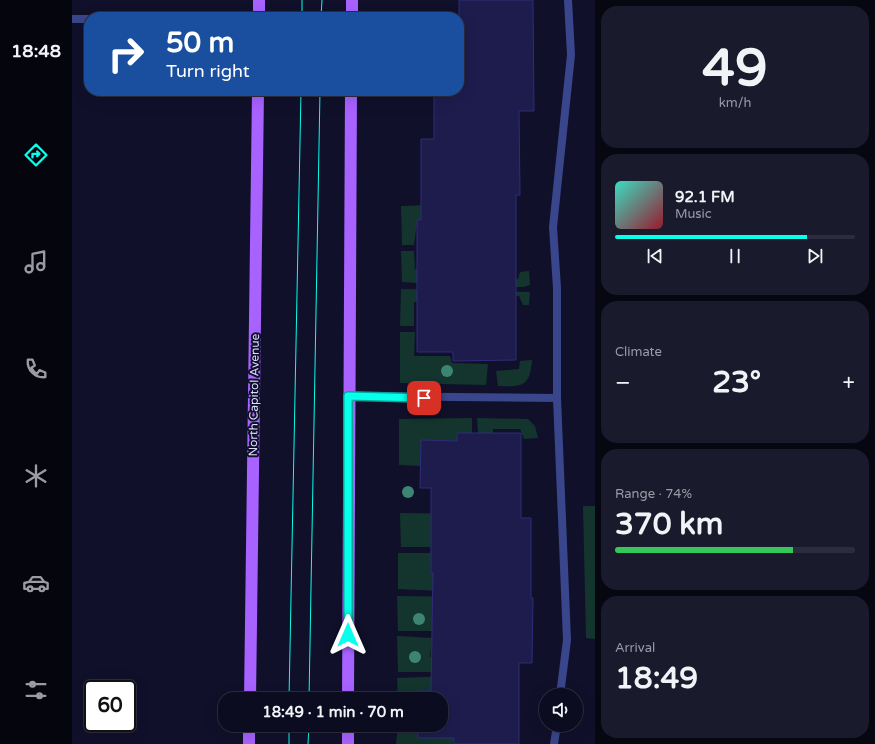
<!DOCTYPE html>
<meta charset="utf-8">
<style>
body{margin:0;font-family:"Varela Round",sans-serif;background:#1a1a2d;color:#f1f3f6;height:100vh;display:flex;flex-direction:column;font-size:15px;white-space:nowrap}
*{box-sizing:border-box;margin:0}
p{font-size:13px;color:#9a9ba5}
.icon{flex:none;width:22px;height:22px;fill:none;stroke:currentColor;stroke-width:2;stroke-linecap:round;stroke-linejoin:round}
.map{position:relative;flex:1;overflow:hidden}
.side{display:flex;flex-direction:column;gap:6px;padding:6px;background:#070712;width:280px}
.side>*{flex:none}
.hud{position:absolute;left:12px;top:12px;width:380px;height:84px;border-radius:16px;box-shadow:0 4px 16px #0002,0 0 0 1px #2c2c3e;background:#1a4fa0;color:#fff;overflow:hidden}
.buttons{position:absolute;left:467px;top:688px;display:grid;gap:8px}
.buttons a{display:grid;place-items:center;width:44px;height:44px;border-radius:50%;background:#0c0c20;box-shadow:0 4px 16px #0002,0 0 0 1px #2c2c3e;font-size:20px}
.speed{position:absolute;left:12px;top:680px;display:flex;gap:8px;font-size:20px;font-weight:700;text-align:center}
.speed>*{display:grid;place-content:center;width:52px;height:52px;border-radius:50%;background:#0c0c20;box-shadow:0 4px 16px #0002,0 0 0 1px #2c2c3e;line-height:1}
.speed .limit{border:2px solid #111;border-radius:6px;background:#fff;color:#111}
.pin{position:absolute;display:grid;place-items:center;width:34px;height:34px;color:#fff;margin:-17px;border-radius:8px;box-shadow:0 2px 6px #0006}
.me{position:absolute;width:44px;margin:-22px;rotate:0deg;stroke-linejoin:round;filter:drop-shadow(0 0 3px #0008)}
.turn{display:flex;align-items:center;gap:14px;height:84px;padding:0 16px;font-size:18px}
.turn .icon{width:52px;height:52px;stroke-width:2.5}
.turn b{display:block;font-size:28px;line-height:34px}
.big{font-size:30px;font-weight:800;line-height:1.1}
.side .tile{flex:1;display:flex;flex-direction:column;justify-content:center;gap:6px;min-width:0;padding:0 14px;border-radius:16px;background:#1a1a2d}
.side .dial{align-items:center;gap:0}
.dial b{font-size:52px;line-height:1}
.song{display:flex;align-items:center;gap:12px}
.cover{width:48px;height:48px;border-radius:6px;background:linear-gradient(135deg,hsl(170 70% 55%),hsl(350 70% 35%))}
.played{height:4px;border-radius:2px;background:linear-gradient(90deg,#07ffec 80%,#2c2c3e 80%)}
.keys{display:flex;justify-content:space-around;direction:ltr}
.heat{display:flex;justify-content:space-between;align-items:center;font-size:22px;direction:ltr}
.charge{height:6px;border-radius:3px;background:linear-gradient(90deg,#34c759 74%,#2c2c3e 0)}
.trip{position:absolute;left:146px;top:692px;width:230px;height:40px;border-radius:16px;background:#0c0c20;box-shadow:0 4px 16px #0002,0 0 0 1px #2c2c3e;font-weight:800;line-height:40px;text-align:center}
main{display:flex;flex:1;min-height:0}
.dock{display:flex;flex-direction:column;width:72px;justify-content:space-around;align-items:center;background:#05050d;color:#9a9ba5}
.dock .icon{width:28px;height:28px}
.dock .selected{color:#07ffec}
.dock b{font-size:18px;color:#f1f3f6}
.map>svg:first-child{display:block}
.green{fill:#13352e}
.building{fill:#1d1c4d;stroke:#2f2d79}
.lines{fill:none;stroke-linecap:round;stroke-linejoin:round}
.lane{stroke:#3a468b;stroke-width:8}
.primary{stroke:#a862ff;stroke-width:12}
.tram{stroke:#07ffec;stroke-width:1}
.tree{fill:#3d8572}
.route-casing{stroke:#05a699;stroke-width:10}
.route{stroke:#07ffec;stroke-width:7}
.labels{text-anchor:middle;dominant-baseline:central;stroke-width:4;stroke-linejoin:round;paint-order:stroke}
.street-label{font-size:12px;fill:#dbddff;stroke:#10102b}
</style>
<main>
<nav class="dock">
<b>18:48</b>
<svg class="icon selected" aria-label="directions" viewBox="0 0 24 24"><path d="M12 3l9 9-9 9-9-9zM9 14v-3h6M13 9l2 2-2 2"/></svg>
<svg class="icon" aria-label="music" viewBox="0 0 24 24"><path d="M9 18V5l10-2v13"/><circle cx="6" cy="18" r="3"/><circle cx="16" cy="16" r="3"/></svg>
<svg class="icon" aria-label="phone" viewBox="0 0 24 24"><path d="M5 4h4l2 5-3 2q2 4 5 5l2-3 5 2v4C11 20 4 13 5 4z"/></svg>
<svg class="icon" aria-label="climate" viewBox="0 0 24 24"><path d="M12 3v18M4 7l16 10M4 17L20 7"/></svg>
<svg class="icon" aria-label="car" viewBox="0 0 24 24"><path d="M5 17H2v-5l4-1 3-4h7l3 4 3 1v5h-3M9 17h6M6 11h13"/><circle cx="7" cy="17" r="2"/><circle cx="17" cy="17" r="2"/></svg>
<svg class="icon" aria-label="filters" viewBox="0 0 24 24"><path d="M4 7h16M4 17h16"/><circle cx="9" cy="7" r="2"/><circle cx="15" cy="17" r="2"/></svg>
</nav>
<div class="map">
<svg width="523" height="744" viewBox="0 0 523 744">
<rect width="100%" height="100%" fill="#10102b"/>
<path class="green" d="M 395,204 L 382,219 L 345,222 L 342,245 L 330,245 L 329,206 Z
M 329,251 L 342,251 L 343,269 L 380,271 L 386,286 L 330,282 Z
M 457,271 L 458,285 L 451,287 L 414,287 L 401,278 L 446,279 L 448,272 Z
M 329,289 L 395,290 L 379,302 L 342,302 L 342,326 L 328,326 Z
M 402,291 L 458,292 L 457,305 L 451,305 L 447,296 L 402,296 Z
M 328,332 L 343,332 L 342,356 L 378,356 L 380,363 L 416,364 L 414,385 L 328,383 Z
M 460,360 C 458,387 450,387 426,386 L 424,371 L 447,369 L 448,361 Z
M 400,418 L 400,433 L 385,433 L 385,441 L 349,440 L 349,466 L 327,465 L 327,419 Z
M 405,418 L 456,419 L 463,426 L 466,438 L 452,439 L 448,429 L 421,429 L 421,433 L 406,433 Z
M 511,506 L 523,506 L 523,639 L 514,638 Z
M 328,513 L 409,514 L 359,547 L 329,547 Z
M 326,553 L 359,553 L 395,573 L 394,592 L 326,589 Z
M 325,596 L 396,597 L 396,607 L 360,606 L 360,631 L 326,631 Z
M 325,636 L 360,638 L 358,657 L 395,655 L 403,672 L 326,672 Z
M 381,676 L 382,691 L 346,691 L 346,699 L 326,699 L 325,678 Z
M 326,725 L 346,725 L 346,738 L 382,738 L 381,744 L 324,744 Z"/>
<path class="building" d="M 387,0 L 461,0 L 462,111 L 447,111 L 448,195 L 444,195 L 444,360 L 381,361 L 381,352 L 345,352 L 345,220 L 349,220 L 349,139 L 362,139 L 362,91 L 387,91 Z
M 385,433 L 449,433 L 449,518 L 459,518 L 459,598 L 461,598 L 460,663 L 447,663 L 447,744 L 382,744 L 382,738 L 346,738 L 346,725 L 369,725 L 369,699 L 346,699 L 346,691 L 359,691 L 361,573 L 359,573 L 359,488 L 348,488 L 349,440 L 385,441 Z"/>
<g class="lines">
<path class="lane" d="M 0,19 L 17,19
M 276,396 L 485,398
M 488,695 L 495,640 L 485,398 L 485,288 L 481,227 L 499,55 L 496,0
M 482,744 L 485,725"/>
<path class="primary" d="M 187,17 L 187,0
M 280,17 L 280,0
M 178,699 L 186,91
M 276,699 L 279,91
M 177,744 L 177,725
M 276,744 L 276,725"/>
<path class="tram" d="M 230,17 L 230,0
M 249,17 L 250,0
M 217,699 L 229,91
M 237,699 L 248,91
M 217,744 L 217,725
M 236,744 L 237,725"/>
</g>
<g class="tree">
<circle cx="375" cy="371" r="6"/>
<circle cx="336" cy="492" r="6"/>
<circle cx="347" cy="619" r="6"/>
<circle cx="343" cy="657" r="6"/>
</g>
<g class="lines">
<defs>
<path id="route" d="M 276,635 L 276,396 L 352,398"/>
</defs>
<use href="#route" class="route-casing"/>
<use href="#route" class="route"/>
</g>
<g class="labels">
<g class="street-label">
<text transform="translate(182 395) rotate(-89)">North Capitol Avenue</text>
</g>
</g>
</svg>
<div class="buttons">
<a><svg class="icon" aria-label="sound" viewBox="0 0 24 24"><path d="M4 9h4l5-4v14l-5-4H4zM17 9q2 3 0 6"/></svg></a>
</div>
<div class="speed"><div class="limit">60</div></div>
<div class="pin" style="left:352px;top:398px;background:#d93025"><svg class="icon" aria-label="arrive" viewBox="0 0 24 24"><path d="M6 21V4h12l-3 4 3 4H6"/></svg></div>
<svg class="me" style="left:276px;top:635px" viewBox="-20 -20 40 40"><path d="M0-17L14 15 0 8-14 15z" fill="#07ffec" stroke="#fff" stroke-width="4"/></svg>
<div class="trip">18:49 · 1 min · 70 m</div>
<div class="hud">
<div class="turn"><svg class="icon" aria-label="right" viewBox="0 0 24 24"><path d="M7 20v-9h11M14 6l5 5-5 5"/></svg><div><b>50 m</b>Turn right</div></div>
</div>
</div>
<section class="side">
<div class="tile dial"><b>49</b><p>km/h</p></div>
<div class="tile">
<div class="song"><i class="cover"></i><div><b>92.1 FM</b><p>Music</p></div></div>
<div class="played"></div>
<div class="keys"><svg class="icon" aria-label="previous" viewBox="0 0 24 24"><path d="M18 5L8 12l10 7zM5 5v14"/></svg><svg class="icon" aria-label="pause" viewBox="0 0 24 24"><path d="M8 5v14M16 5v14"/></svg><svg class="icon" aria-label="next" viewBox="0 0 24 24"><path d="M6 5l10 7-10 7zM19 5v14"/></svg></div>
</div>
<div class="tile"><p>Climate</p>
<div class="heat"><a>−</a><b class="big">23°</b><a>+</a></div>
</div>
<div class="tile"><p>Range · 74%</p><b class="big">370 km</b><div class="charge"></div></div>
<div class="tile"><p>Arrival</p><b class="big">18:49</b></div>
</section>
</main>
